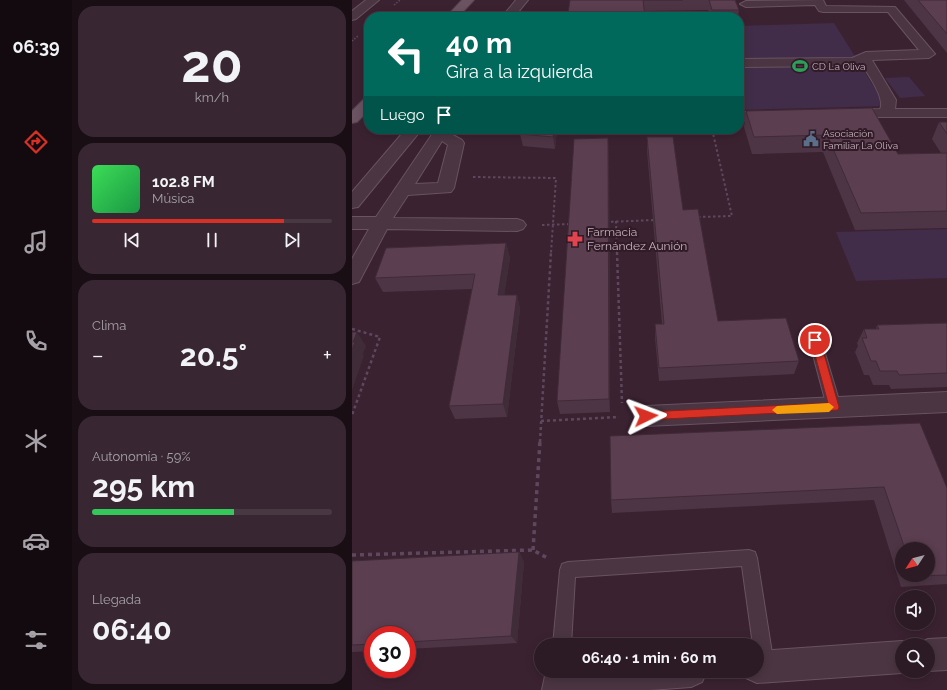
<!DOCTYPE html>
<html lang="es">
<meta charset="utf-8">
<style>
body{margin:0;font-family:Raleway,sans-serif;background:#382732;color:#f1f3f6;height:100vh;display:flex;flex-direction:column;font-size:15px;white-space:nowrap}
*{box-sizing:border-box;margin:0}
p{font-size:13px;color:#a6a1a7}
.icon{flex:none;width:22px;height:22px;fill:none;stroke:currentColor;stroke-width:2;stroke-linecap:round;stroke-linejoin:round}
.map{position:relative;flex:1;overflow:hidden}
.sheet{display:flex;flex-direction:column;gap:6px;padding:6px;background:#180e14;width:280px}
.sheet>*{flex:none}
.banner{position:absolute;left:12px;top:12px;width:380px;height:122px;border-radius:16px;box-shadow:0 2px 10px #0003,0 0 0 1px #483842;background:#00695c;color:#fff;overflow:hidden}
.needle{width:26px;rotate:234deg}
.buttons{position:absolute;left:543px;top:542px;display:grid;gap:8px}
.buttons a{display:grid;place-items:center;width:40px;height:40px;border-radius:50%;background:#2c1a25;box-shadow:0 2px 10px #0003,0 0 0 1px #483842;font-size:20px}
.speed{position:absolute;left:12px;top:626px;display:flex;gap:8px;font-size:20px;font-weight:700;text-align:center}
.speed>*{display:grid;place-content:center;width:52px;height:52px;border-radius:50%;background:#2c1a25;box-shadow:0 2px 10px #0003,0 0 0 1px #483842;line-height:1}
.speed .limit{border:6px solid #d22;background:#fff;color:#111}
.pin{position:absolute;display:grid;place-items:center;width:34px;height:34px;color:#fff;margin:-17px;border:2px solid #fff;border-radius:50%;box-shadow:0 1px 4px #0007}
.me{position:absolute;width:44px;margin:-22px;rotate:87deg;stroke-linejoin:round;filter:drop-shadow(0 0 3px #0008)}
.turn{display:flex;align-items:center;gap:14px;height:84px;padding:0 16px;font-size:18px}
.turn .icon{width:52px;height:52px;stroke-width:2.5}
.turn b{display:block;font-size:28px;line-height:34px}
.then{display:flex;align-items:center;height:38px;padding:0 16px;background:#0003;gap:8px;font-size:15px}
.big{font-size:30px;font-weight:700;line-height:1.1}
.sheet .card{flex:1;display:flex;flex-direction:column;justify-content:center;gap:6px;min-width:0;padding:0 14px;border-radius:16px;background:#382732}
.sheet .dial{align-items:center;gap:0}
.dial b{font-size:52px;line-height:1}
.song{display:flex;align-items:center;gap:12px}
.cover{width:48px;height:48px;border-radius:6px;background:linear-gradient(135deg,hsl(130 70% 55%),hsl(140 70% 35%))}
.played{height:4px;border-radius:2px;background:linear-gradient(90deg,#d93025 80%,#483842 80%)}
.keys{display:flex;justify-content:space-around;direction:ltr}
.heat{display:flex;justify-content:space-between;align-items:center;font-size:22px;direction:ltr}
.charge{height:6px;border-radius:3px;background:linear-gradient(90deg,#34c759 59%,#483842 0)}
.trip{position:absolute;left:182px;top:638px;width:230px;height:40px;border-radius:20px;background:#2c1a25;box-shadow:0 2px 10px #0003,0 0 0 1px #483842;font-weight:700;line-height:40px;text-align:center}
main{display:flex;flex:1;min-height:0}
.dock{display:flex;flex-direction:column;width:72px;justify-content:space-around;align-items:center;background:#120a0f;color:#a6a1a7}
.dock .icon{width:28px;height:28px}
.dock .on{color:#d93025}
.dock b{font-size:18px;color:#f1f3f6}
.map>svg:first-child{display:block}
.green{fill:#412d49}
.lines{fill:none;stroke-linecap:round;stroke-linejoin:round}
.lane-casing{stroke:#695360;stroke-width:2}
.street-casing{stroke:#695360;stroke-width:2}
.primary-casing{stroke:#543f4b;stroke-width:2}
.path-far3{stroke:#5d485e;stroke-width:1.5;stroke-dasharray:1.5 1.5;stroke-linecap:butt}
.path-far2{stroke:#5d485e;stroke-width:2;stroke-dasharray:2.5 2.5;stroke-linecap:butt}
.path-far1{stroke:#5d485e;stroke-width:2.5;stroke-dasharray:3 3;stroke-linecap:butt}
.path{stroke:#5d485e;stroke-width:3.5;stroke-dasharray:4 4;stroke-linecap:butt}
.lane{fill:#4b3542;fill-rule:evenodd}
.street{fill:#4b3542;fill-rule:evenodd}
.primary{fill:#6b5362;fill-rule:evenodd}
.wall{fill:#4e3545;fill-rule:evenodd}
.shaded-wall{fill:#402b38}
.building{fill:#5b3e50;stroke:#402b38}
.route{fill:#d93025;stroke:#8d1f18}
.slow{fill:#f59e0b}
.labels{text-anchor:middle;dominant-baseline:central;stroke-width:4;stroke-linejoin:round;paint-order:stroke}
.far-poi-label{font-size:10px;fill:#c7b0bd;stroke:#301b27;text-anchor:start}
.poi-label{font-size:12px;fill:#c7b0bd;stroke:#301b27;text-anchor:start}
</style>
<main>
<nav class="dock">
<b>06:39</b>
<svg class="icon on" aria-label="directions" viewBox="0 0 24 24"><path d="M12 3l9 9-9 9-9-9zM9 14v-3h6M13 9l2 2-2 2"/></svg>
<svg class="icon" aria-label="music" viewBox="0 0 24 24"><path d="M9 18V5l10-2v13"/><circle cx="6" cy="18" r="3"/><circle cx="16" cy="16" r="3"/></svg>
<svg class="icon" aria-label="phone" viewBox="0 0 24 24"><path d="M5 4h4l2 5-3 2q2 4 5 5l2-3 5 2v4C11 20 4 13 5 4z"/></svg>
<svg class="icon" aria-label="climate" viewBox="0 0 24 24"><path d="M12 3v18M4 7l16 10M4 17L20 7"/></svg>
<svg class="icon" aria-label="car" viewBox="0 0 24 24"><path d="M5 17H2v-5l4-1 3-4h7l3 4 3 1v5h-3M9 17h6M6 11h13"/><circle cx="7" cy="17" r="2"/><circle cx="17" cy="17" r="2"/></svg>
<svg class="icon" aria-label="filters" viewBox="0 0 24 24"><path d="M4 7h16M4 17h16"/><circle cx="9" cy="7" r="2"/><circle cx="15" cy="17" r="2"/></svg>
</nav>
<section class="sheet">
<div class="card dial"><b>20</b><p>km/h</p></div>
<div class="card">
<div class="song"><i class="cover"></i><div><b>102.8 FM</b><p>Música</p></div></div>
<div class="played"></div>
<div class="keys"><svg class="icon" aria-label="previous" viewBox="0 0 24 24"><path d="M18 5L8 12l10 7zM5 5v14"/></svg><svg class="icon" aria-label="pause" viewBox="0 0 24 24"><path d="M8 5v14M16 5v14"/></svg><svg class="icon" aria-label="next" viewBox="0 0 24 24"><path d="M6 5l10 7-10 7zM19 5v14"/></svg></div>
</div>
<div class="card"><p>Clima</p>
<div class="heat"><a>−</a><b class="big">20.5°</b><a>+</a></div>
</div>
<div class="card"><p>Autonomía · 59%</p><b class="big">295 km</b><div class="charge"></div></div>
<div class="card"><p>Llegada</p><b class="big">06:40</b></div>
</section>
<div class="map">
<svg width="595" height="690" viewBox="0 0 595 690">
<rect width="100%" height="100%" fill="#3b2231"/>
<path class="green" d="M 482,23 L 534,106 L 387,110 L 387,26 Z
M 557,77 L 573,96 L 548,98 L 533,78 Z
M 595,229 L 595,278 L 504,281 L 484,232 Z"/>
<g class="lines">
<defs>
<path id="lane" d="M 463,335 L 467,337 L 469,340 L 489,407 L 487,411 L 482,413 L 477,411 L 475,407 L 457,340 L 459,337 Z
M 397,550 L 403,552 L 405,558 L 422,666 L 419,672 L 413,675 L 407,672 L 405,668 L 405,645 L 401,645 L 390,566 L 223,577 L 219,645 L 201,645 L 208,570 L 210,564 L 216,562 Z"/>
<path id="street" d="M 14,0 L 27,0 L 4,19 L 0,20 L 0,11 Z
M 164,0 L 176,0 L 162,17 L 150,17 Z
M 471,0 L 474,6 L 543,7 L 583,54 L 577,58 L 520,60 L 544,100 L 543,109 L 595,109 L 595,117 L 489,117 L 487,114 L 489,111 L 494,110 L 528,109 C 534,99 515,73 509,63 L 502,66 L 387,67 L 387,59 L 500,58 L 514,52 L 567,50 L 536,12 L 471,12 L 467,11 L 463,5 L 394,7 L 388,4 L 394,1 Z
M 387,112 L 424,112 L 429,113 L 431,116 L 429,119 L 424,120 L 387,120 Z
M 54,129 L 70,129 L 6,207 L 0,208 L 0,192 Z
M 90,129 L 110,140 L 112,143 L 102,188 L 99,192 L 56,195 L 41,218 L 165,219 L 171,221 L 174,225 L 171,229 L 165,231 L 35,229 L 7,282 L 0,284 L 0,259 L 17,229 L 0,229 L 0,217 L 24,217 L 83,130 ZM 90,141 L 96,145 L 86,183 L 63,184 Z
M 595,392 L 595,412 L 294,426 L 285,423 L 282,416 L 285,409 L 294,406 Z
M 595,638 L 595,670 L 576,671 L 576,645 L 565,644 L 576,639 Z
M 550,641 L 560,645 L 550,645 L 550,671 L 555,671 L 550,673 L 405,683 L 394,678 L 391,671 L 405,671 L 405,651 Z
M 194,671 L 355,671 L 350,682 L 339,687 L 298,690 L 190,690 Z"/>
<path id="primary" d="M 110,0 L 122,0 L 106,17 L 94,17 Z
M 17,98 L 17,110 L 5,122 L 0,123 L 0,111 L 12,99 Z"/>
</defs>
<use href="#lane" class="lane-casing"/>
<use href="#street" class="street-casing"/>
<use href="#primary" class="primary-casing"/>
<path class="path-far3" d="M 42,5 L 48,0
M 0,41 L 6,36"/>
<path class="path-far2" d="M 121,177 L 204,178 L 199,253
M 346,217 L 380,216 L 360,129
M 264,221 L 265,253
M 254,222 L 303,220
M 190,225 L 219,224"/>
<path class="path-far1" d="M 265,252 L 270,403
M 0,329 L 28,337 L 0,415
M 189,421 L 267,417
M 188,442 L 199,252"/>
<path class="path" d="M 181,550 L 188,441
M 0,555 L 181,550 L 197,559"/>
<use href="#lane" class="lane"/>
<use href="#street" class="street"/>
<use href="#primary" class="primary"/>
</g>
<path class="wall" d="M 218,0 L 383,0 L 387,10 L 386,17 L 358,17 L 356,10 L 292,11 L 216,13 Z
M 552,0 L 595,0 L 595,53 Z
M 394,111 L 546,154 L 589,153 L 580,139 L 587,122 L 595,122 L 595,228 L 503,230 L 471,152 L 400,154 L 392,127 Z
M 169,129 L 205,129 L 203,149 L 171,146 L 168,134 Z
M 295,137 L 331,210 L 366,321 L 447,361 L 442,374 L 307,381 L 303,338 L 303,324 L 310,324 L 295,151 Z
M 257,152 L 258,412 L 208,414 L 205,401 Z
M 154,243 L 158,258 L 152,295 L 165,295 L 168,309 L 155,417 L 103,419 L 97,406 L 120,289 L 31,292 L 23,278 Z
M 595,323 L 595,387 L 539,389 L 537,385 L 521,385 L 517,375 L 512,375 L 503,352 L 506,346 L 505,343 L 512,329 L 524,329 L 525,325 Z
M 258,436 L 595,488 L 595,584 L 549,587 L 522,500 L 260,513 L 259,500 ZM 550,549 L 576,549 L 576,575 L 550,575 Z
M 167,552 L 172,562 L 165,643 L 55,649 L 55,635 L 21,635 L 21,651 L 0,652 L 0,561 Z"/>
<path class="shaded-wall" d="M 202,129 L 205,129 L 203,149 L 201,137 Z
M 256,138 L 257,152 L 258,412 L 257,399 Z
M 154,243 L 158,258 L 150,310 L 146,295 Z
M 165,295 L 168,309 L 155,417 L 151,404 Z
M 5,332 L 14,346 L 11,354 L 12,356 L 0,390 L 0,350 L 1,342 Z
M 167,552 L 172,562 L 165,643 L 159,636 Z"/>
<path class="building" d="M 218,0 L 331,0 L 291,0 L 293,17 L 205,17 L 205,14 L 216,13 Z
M 357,0 L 383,0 L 387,10 L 360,10 Z
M 566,0 L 595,0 L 595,34 Z
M 520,108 L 546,154 L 595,153 L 595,211 L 509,213 L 475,135 L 402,137 L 394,111 Z
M 587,122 L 595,122 L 595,134 Z
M 169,129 L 202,129 L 201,137 L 168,134 Z
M 295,137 L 321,137 L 331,210 L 346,209 L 366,321 L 434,318 L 447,361 L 307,368 L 303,324 L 312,324 Z
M 256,138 L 257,399 L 205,401 L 222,139 Z
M 154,243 L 146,295 L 165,295 L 151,404 L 97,406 L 123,274 L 23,278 L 34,248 Z
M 595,323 L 595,373 L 547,375 L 545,371 L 528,371 L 524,361 L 519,361 L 510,338 L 515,338 L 512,329 L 527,329 L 525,325 Z
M 0,332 L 5,332 L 1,342 L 3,342 L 0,350 Z
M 568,423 L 595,488 L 595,575 L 562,576 L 561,575 L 576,575 L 576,549 L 553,549 L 532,487 L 259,500 L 258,436 Z
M 167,552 L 159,636 L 55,642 L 55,635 L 21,635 L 21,644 L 0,645 L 0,561 Z"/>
<path class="route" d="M 463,336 L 468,340 L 487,407 L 486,410 L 294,420 L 289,416 L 294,412 L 476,403 L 459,340 Z"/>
<path class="slow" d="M 477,403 L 482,407 L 477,412 L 425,414 L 420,410 L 425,406 Z"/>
<defs>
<symbol id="stadium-bare" viewBox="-9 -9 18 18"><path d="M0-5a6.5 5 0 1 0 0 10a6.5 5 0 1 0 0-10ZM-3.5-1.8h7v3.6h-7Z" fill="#2e9e5b" stroke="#301b27" stroke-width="2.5" paint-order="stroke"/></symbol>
<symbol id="civic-bare" viewBox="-9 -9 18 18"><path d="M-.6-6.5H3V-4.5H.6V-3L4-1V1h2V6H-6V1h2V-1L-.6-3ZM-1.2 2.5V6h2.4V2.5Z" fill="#5c6f8a" stroke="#301b27" stroke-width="2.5" paint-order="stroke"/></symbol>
<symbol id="pharmacy-bare" viewBox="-9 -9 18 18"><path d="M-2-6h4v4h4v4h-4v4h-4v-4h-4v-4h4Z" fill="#e0444e" stroke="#301b27" stroke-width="2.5" paint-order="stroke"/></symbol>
</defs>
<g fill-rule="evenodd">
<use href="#stadium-bare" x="437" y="55" width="22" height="22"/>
<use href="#civic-bare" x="448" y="128" width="22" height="22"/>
<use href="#pharmacy-bare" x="212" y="228" width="22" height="22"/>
</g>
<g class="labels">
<g class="far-poi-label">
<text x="460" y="66">CD La Oliva</text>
<text x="471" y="133">Asociación<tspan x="471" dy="12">Familiar La Oliva</tspan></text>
</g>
<g class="poi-label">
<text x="235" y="232">Farmacia<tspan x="235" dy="14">Fernández Aunión</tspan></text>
</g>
</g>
</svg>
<div class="buttons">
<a><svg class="needle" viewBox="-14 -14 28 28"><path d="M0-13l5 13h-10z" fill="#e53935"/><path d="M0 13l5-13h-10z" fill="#a6a1a7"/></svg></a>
<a><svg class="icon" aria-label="sound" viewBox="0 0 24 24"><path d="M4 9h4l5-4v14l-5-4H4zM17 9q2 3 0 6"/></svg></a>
<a><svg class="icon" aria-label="search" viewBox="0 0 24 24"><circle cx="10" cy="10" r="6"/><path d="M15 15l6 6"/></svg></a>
</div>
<div class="speed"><div class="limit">30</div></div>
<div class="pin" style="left:463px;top:340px;background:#d93025"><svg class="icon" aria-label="arrive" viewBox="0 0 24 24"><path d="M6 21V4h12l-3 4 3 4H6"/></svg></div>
<svg class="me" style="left:294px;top:416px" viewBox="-20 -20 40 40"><path d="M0-17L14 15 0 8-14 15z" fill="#d93025" stroke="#fff" stroke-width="4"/></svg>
<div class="trip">06:40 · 1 min · 60 m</div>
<div class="banner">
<div class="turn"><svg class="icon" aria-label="left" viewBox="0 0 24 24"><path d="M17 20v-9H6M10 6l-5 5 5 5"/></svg><div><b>40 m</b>Gira a la izquierda</div></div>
<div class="then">Luego<svg class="icon" aria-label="arrive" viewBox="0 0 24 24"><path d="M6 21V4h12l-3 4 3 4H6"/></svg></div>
</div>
</div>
</main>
